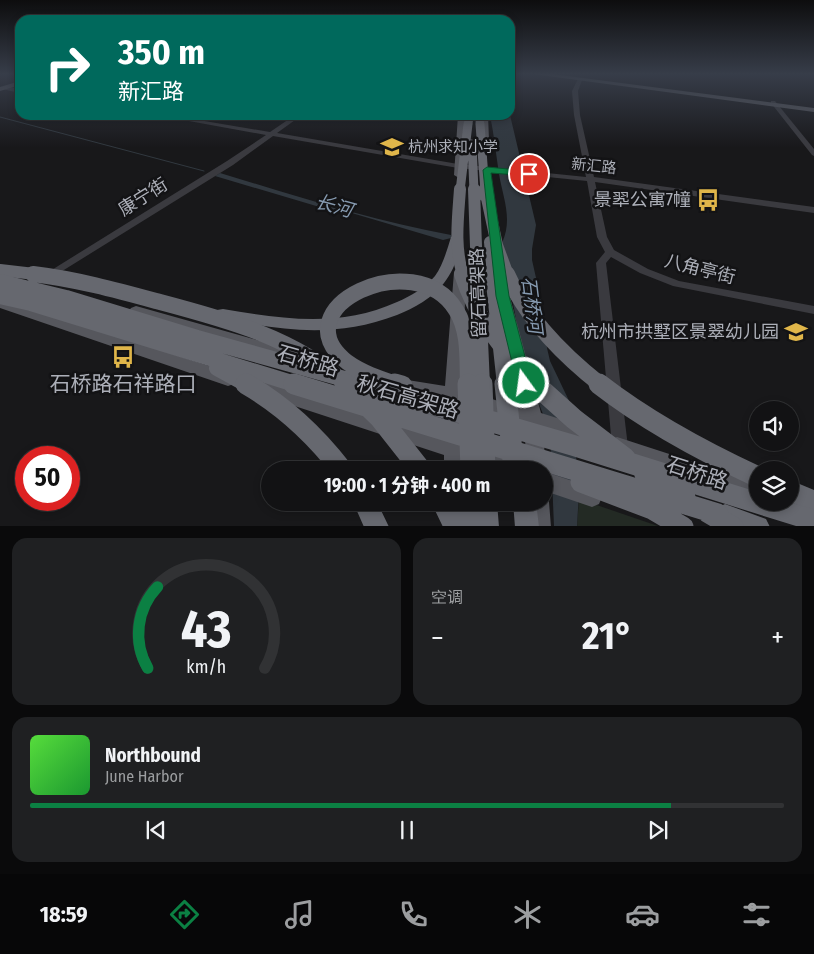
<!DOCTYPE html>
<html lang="zh">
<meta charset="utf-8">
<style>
body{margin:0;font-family:"Fira Sans Condensed","Noto Sans SC",sans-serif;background:#1f2022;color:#f1f3f6;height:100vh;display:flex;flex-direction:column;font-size:19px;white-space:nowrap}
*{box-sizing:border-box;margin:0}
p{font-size:16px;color:#9c9ea0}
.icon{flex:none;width:28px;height:28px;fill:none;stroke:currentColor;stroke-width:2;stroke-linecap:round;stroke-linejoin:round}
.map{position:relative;height:526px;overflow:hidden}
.sheet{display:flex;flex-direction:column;gap:12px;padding:12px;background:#0a0a0b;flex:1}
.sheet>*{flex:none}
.top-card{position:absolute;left:15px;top:15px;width:500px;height:105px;border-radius:15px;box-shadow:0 2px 8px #0003,0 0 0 1px #313234;background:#00695c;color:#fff;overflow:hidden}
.buttons{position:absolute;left:749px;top:401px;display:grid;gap:10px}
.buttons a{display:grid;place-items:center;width:50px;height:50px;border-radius:50%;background:#121214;box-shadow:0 2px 8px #0003,0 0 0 1px #313234;font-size:25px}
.speed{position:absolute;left:15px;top:446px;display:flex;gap:10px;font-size:25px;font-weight:700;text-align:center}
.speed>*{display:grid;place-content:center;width:65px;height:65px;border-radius:50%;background:#121214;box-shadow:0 2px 8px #0003,0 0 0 1px #313234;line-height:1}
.speed .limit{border:8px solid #d22;background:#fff;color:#111}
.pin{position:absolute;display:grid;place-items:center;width:42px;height:42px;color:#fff;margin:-21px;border:2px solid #fff;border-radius:50%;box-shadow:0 1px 5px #0007}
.me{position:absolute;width:55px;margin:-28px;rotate:346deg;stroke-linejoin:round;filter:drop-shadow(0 0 4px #0008)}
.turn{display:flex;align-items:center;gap:18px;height:105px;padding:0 20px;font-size:22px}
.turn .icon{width:65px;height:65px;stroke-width:2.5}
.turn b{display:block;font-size:35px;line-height:42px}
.big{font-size:38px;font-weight:700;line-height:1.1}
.sheet .card{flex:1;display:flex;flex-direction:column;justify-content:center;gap:8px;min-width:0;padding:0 18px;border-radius:15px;background:#1f2022}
.sheet .dial{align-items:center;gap:0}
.dial svg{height:130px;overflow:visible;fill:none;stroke:#313234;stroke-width:7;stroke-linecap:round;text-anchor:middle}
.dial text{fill:#f1f3f6;stroke:none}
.song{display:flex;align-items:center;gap:15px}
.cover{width:60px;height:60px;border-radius:8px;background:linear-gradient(135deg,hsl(110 70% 55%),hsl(130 70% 35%))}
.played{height:5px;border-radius:2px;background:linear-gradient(90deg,#0b8043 85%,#313234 85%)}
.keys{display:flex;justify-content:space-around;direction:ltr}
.heat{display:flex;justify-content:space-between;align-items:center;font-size:28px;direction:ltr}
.sheet .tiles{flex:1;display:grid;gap:12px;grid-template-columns:1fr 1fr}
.card:last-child{grid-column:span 2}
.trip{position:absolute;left:261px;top:461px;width:292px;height:50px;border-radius:25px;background:#121214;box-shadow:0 2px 8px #0003,0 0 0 1px #313234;font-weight:700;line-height:50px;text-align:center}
.dock{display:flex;height:80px;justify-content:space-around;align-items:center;background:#070708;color:#9c9ea0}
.dock .icon{width:35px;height:35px}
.dock .selected{color:#0b8043}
.dock b{font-size:22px;color:#f1f3f6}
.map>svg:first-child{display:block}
.green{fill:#232a24}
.water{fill:#31383f}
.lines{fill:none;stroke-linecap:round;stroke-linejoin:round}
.stream{stroke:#31383f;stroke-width:1}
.minor{fill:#3a3a3f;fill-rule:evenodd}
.major{fill:#56575d;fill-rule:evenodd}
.highway{fill:#66686f;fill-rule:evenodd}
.highway-bridge-far4{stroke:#66686f;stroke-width:8}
.highway-bridge-far3{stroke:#66686f;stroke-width:9}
.highway-bridge-far2{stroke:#66686f;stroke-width:12}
.highway-bridge-far1{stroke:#66686f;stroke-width:16}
.highway-bridge{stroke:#66686f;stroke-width:21}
.route{fill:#0b8043;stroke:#07532c}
.labels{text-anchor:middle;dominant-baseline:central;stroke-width:5;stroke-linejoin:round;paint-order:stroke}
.far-poi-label{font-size:15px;fill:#acafb8;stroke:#131315;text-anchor:start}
.far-street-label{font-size:15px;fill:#acafb8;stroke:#131315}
.street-label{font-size:18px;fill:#acafb8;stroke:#131315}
.poi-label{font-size:18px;fill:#acafb8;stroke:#131315;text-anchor:end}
.water-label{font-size:19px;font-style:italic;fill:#869ab0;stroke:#131315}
.near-street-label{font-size:21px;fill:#acafb8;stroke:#131315}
.near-poi-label{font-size:21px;fill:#acafb8;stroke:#131315}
</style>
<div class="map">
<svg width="814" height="527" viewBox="0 0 814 527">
<rect width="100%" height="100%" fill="#18181a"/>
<path class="green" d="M 579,499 L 658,526 L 577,527 Z"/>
<path class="water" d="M 490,115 L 510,115 L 536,225 L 532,249 L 532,260 L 543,309 L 547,348 L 550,361 L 572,407 L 579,492 L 577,526 L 554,526 L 550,432 L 523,363 L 520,341 L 502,243 C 513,219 503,198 499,174 C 496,154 494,135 490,115 Z
M 220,173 C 296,196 373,221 451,235 L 451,238 L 443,240 L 345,211 L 333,211 L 215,176 Z"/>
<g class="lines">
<path class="stream" d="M 0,117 L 204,171"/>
<path class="minor" d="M 578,79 L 582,80 L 578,91 L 580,115 L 594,177 L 814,207 L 814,213 L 595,182 L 607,237 L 614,250 L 648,269 L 679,281 L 814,306 L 814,314 L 673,286 L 640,273 L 611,257 L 606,263 L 628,447 L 625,452 L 620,454 L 615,452 L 612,447 L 596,263 L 605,252 L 597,237 L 587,181 L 458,168 L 273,136 L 233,165 L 51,278 L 47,279 L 42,276 L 227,161 L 266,135 L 156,115 L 169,115 L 270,132 L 295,115 L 302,115 L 277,133 L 458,164 L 586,177 L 574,115 L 572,91 Z
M 4,86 L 20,89 L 20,93 L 2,89 Z
M 771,101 L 775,101 L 814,149 L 814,156 L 812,155 L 771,103 Z"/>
<path class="major" d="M 533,74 L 552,74 L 814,108 L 814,112 Z
M 20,81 L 20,85 L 0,91 L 0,87 Z
M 458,115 L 466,115 L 464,175 L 459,178 L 454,175 Z
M 480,115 L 488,115 L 489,140 L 485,142 L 481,140 Z
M 460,268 L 466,272 L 462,390 L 522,408 L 495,289 L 497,286 L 507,286 L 541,413 L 595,430 L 597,436 L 595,442 L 588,444 L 543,430 L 546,472 L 599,490 L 602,497 L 599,504 L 592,507 L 545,491 L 545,470 L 527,470 L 524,424 L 462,404 L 463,444 L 520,463 L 523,470 L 486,470 L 464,462 L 464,470 L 444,470 L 444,455 L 258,394 L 256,389 L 258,384 L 264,382 L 444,438 L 444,400 L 395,392 L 389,390 L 387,385 L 389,380 L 395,378 L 445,386 L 454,272 Z
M 2,299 L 234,374 L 236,379 L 234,384 L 228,386 L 0,308 L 0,300 Z
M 136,306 L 282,347 L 288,349 L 290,353 L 288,357 L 282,359 L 131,314 L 129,311 L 131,308 Z
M 617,437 L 740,477 L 747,480 L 750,487 L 747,494 L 740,497 L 610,452 L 608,446 L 610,440 Z
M 545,494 L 549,502 L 551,527 L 529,527 L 529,502 L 545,502 Z"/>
<path class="highway" d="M 457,233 L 463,237 C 459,253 455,269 444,283 C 433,298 414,308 397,315 C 336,338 286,331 223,319 L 217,318 L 215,314 L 217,310 L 223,309 C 282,319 340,328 397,302 C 411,296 425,288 435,276 C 443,265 447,250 451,237 Z
M 790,480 L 814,490 L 814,512 L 790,502 Z
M 353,502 L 377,502 L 389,527 L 364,527 Z
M 431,502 L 455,502 L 461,512 L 461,502 L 497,502 L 499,527 L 443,527 Z
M 513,502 L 536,502 L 539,527 L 515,527 Z
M 725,504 L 766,519 L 770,527 L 722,527 L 717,524 L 713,516 L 717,508 Z"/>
<path class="highway-bridge-far4" d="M 479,115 L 480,125
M 468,125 L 470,116"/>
<path class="highway-bridge-far3" d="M 480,124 L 485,191
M 472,144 L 474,191
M 484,187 L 485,191
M 460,191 L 468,124"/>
<path class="highway-bridge-far2" d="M 460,189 C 458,218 454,247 463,275
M 474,189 L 477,275
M 485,189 L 485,196
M 485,189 L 497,245 L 508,275
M 490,242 L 493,275
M 0,270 L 43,275"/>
<path class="highway-bridge-far1" d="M 33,274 C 75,279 116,290 156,301 C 224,319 294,337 347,385
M 462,274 C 476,318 503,353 536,385
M 477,274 L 482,385
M 493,274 L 505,385
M 507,274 C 526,318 563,355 601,385
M 0,282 L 66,298 L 197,338 L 366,385
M 0,296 L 31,303 L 298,385
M 217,368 L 248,385
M 399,385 C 381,379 362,373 347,362 C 278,308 415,243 456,310 C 470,332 467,361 468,385"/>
<path class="highway-bridge" d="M 246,384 C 284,406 315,435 342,470
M 294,384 L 718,514
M 345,384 L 380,418 L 421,470
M 362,384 L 572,445 L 812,520
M 395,384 L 402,386
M 468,384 L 471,470
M 482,384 L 485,470
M 505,384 L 514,470
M 535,384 L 574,419 L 625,458
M 599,384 C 648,422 702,451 758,477
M 644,472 L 686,500
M 581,482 L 652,509 L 683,527
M 707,512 L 733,527"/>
</g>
<linearGradient id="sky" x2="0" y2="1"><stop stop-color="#0d0d0e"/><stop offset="0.5" stop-color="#373d49"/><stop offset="1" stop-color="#373d49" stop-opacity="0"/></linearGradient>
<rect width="814" height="148" fill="url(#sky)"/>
<path class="route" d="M 487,167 L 529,171 L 533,174 L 529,176 L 491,173 L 509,296 L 532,383 L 530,388 L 524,389 L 519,388 L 517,383 L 496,296 L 483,170 Z"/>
<defs>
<symbol id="school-bare" viewBox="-9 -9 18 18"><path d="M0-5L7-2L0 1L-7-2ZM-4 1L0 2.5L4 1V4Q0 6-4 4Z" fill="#e0b64a" stroke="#131315" stroke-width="2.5" paint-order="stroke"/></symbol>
<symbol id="bus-bare" viewBox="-9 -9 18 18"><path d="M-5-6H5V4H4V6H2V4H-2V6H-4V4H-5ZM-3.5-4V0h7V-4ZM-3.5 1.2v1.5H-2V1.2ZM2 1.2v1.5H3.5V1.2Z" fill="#e0b64a" stroke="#131315" stroke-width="2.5" paint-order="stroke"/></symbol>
</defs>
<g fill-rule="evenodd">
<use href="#school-bare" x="376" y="131" width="32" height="32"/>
<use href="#bus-bare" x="692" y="184" width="32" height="32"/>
<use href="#school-bare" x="780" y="316" width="32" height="32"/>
<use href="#bus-bare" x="107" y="341" width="32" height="32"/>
</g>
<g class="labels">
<g class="far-poi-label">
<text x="408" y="147">杭州求知小学</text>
</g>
<g class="far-street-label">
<text transform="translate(594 166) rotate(6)">新汇路</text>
</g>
<g class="street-label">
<text transform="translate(143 197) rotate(-32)">康宁街</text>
<text transform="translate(700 269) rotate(14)">八角亭街</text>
<text transform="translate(478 293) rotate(-92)">留石高架路</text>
</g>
<g class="poi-label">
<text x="691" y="200">景翆公寓7幢</text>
<text x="779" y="332">杭州市拱墅区景翠幼儿园</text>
</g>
<g class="water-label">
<text transform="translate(334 206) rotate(15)">长河</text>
<text transform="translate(532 305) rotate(83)">石桥河</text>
</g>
<g class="near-street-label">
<text transform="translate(308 361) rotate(16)">石桥路</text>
<text transform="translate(408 397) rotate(16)">秋石高架路</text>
<text transform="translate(697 473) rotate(18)">石桥路</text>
</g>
<g class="near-poi-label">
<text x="123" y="384">石桥路石祥路口</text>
</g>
</g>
</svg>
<div class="buttons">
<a><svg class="icon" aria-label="sound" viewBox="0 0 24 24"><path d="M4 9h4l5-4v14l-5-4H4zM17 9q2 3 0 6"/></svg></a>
<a><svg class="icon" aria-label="layers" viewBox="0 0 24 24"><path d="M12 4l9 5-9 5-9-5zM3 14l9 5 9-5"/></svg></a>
</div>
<div class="speed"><div class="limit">50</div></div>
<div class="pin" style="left:529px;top:174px;background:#d93025"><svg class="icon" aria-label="arrive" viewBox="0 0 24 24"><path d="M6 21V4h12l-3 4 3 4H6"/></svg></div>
<svg class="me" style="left:524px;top:383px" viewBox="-20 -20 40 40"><circle r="17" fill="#0b8043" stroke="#fff" stroke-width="3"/><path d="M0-11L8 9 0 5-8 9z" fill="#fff"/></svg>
<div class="trip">19:00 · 1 分钟 · 400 m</div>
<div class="top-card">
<div class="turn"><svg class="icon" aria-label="right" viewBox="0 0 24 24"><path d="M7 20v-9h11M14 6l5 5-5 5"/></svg><div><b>350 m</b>新汇路</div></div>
</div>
</div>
<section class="sheet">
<div class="tiles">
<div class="card dial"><svg viewBox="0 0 100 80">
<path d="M14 69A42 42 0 1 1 86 69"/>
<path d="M14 69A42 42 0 0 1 20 19" stroke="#0b8043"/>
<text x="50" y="56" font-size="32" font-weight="700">43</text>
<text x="50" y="72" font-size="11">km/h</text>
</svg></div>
<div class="card"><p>空调</p>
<div class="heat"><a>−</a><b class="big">21°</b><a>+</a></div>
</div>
<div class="card">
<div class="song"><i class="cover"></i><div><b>Northbound</b><p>June Harbor</p></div></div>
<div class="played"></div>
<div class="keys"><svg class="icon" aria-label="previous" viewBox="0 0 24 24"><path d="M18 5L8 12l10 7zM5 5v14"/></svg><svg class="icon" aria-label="pause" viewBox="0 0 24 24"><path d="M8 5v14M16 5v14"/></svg><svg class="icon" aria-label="next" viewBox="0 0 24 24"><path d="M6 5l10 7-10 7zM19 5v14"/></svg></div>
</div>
</div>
</section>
<nav class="dock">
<b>18:59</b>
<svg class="icon selected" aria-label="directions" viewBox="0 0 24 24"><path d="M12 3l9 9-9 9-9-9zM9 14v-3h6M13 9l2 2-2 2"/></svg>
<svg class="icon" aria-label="music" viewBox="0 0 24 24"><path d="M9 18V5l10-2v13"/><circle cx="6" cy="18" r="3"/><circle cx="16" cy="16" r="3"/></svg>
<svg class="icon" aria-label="phone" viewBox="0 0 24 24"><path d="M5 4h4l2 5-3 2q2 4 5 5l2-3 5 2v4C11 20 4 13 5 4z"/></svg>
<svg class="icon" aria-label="climate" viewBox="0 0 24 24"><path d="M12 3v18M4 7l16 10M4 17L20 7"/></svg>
<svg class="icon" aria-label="car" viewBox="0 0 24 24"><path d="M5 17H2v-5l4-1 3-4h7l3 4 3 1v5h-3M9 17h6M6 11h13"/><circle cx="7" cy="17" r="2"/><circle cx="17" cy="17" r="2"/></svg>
<svg class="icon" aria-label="filters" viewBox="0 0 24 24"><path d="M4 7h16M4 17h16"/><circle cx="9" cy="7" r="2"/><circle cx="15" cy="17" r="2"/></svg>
</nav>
